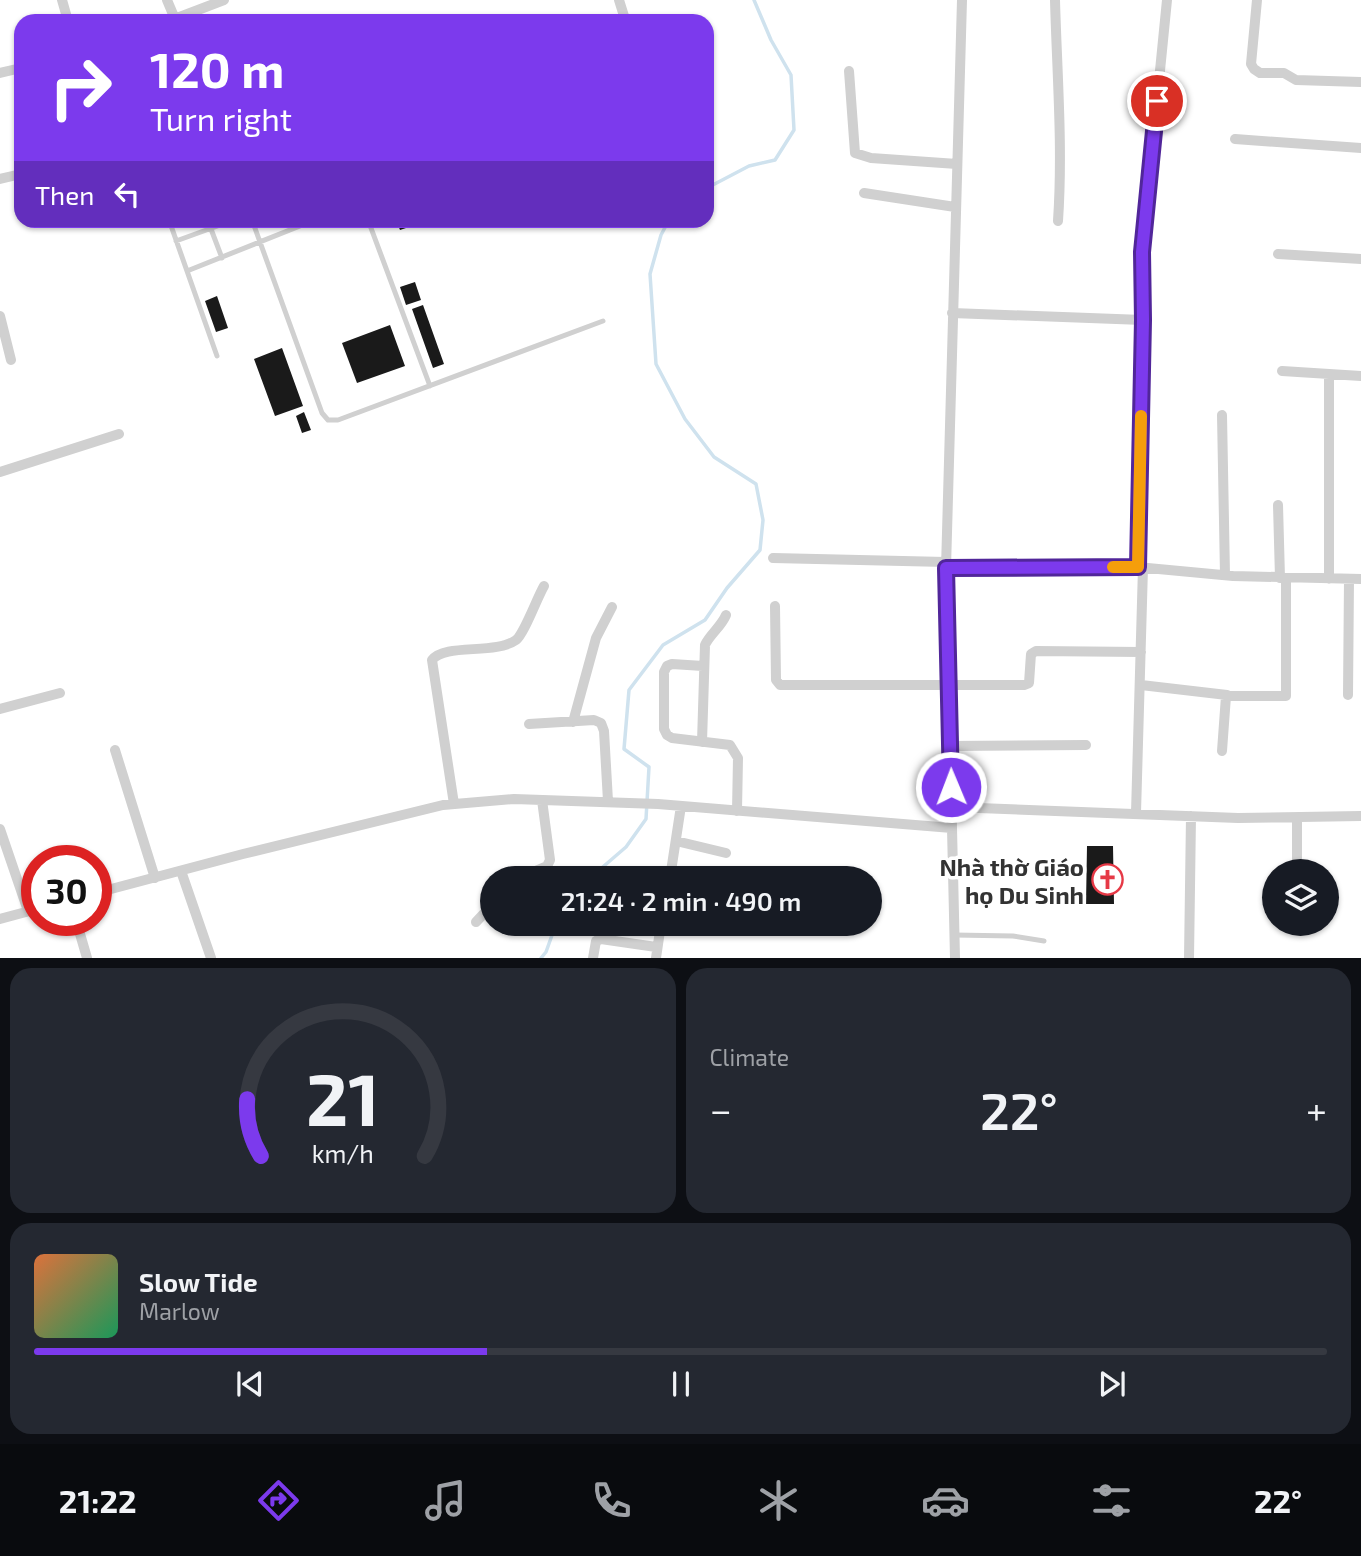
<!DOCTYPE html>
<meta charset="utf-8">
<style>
body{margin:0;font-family:"Exo 2",sans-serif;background:#242831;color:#f1f3f6;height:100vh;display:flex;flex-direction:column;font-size:26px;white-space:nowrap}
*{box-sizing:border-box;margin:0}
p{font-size:23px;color:#9ea1a6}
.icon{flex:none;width:38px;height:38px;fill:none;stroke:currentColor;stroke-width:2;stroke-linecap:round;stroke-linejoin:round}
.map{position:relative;height:958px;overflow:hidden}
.side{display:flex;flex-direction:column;gap:10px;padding:10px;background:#0d0f14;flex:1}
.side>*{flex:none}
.guide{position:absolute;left:14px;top:14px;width:700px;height:214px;border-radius:21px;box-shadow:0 2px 5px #0004;background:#7c3aed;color:#fff;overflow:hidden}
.controls{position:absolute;left:1262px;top:859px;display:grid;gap:14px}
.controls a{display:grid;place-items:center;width:77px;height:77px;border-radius:50%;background:#171b24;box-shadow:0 2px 5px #0004;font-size:35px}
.speed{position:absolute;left:21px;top:845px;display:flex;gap:14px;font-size:35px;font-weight:700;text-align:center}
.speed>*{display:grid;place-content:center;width:91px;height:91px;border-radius:50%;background:#171b24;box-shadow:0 2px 5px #0004;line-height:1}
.speed .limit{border:10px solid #d22;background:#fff;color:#111}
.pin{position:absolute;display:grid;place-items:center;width:60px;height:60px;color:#fff;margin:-30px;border:4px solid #fff;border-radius:50%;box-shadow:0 2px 7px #0007}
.me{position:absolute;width:77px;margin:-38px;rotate:359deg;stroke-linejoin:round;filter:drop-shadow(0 0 5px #0008)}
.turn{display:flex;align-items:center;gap:24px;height:147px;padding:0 21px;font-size:32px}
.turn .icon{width:91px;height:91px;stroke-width:2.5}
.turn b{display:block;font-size:49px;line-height:60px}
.then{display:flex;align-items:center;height:66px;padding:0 21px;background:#0003;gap:14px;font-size:26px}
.big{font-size:52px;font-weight:600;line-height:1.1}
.side .card{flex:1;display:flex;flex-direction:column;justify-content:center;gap:10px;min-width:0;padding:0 24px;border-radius:21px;background:#242831}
.side .dial{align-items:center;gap:0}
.dial svg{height:182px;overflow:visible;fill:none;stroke:#363941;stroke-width:7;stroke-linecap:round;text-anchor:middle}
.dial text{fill:#f1f3f6;stroke:none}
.song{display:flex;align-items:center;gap:21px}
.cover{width:84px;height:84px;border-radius:10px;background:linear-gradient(135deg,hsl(20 70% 55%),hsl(150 70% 35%))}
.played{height:7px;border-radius:4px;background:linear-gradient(90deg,#7c3aed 35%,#363941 35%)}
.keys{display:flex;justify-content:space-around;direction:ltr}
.heat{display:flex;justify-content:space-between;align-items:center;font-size:38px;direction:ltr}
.side .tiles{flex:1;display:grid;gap:10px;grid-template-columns:1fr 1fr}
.card:last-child{grid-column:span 2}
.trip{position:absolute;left:480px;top:866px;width:402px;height:70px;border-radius:35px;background:#171b24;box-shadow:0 2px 5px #0004;font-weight:600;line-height:70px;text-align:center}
.dock{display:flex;height:112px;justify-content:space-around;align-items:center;background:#090b0e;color:#9ea1a6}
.dock .icon{width:49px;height:49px}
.dock .on{color:#7c3aed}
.dock b{font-size:32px;color:#f1f3f6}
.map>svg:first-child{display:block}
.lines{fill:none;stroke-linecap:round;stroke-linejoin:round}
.stream{stroke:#cfe2ee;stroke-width:3.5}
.building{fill:#1a1a1a}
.service{stroke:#d0d0d0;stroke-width:5}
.minor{stroke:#d0d0d0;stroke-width:10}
.route-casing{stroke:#51269a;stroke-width:18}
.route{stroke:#7c3aed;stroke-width:12}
.slow{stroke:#f59e0b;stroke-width:12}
.labels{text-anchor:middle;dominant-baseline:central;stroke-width:7;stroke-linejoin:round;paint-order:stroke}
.poi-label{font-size:24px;font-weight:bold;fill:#333;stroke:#fff;text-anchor:end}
</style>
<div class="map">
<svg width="1361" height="958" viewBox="0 0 1361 958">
<rect width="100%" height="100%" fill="#fff"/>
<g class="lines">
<path class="stream" d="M 707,188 L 749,166 L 775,160 L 794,130 L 791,75 L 771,40 L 754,0
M 590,878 L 626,847 L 646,819 L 649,767 L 624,749 L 629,690 L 663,645 L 705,620 L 727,588 L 760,550 L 763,520 L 756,484 L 714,457 L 685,419 L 656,364 L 650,274 L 661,235 L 669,220
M 541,958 L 546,952 L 556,924"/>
</g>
<path class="building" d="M 396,220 L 403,220 L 406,228 L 400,230 Z
M 415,282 L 421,300 L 406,305 L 400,287 Z
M 217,296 L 228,328 L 216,332 L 205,301 Z
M 423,305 L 444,364 L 433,368 L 412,309 Z
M 390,325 L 405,366 L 357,383 L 342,343 Z
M 282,348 L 303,406 L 275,416 L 254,359 Z
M 304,412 L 311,430 L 302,433 L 296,416 Z
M 1087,846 L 1113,846 L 1114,904 L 1086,904 Z"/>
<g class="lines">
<path class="service" d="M 169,220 L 217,356
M 252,220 L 322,413 L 328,420 L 338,420 L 603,321
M 368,220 L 430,386
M 211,229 L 222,258
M 176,241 L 234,220
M 187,271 L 315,220
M 954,935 L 1013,936 L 1044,941"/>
<path class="minor" d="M 62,0 L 68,21
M 167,0 L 175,19
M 619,0 L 624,16 L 623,21
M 1055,0 C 1057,74 1063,147 1058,221
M 1257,0 L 1251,64 L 1254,69 L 1260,73 L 1284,73 L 1296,80 L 1361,82
M 169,21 L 224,0
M 849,71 L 855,153 L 871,158 L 957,164
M 0,73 L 21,68
M 1235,139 L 1361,148
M 0,179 L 21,174
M 864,193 L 955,207
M 1278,254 L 1361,259
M 952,313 L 1143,320
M 0,316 L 11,360
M 1282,371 L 1361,376
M 1329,374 L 1329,579
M 1222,415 L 1225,575
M 0,472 L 119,434
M 1278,505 L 1280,578
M 773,558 L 946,562
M 1137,567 L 1143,320 L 1142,252 L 1167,0
M 946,568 L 1137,567 L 1233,576 L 1361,579
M 775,606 L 776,680 L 780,685 L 1024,685 L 1029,683 L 1031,654 L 1036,651 L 1141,652
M 703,666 L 672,664 L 667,666 L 664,672 L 664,729 L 667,735 L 672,738 L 730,745 L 738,758 L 737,811
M 1141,685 L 1227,695
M 1348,695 L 1349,579
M 0,709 L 60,693
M 573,722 L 596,638 L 612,607
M 529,724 L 594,720 L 601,723 L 604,731 L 608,801
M 702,742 L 705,645 C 710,634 721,627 726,615
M 950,746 L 1086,745
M 115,750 L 155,878
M 1222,751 L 1226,696 L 1286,696 L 1286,578
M 454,804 L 432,660 C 445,643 495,655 516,640 C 524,634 537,598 544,586
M 952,807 L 1238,818 L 1361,816
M 1136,813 L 1143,567
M 0,829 L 28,911
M 676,841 L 726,853
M 181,871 L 211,958
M 1297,872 L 1297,818
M 519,878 L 547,866 L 550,860 L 542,800
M 670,878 L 681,806
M 96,893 L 243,854 L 443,805 L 514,799 L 658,804 L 952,828
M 0,919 L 37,909
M 76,920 L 87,958
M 476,922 L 492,905
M 607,940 L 614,924
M 593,958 L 596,941 L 601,939 L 656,947
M 656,958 L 661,924
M 955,958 L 946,568 L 962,0
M 1189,958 L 1191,816"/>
</g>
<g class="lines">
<defs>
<path id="route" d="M 951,787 L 946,568 L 1138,567 L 1143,320 L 1142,252 L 1157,101"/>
</defs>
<use href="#route" class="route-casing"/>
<use href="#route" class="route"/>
<path class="slow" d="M 1113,567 L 1138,567 L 1141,416"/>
</g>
<defs>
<symbol id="church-ring" viewBox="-11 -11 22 22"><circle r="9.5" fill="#fff" stroke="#e63946" stroke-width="1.5"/><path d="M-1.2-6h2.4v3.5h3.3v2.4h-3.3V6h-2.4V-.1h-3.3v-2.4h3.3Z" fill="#e63946"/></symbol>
</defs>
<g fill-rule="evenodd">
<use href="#church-ring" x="1090" y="862" width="35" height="35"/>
</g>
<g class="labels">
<g class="poi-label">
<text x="1084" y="866">Nhà thờ Giáo<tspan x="1084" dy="28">họ Du Sinh</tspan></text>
</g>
</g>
</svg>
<div class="controls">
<a><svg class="icon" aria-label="layers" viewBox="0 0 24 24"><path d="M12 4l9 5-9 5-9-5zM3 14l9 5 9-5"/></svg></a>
</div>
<div class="speed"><div class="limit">30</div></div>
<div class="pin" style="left:1157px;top:101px;background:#d93025"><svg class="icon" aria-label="arrive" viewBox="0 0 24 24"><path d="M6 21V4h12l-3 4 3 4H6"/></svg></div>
<svg class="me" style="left:951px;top:787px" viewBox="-20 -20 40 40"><circle r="17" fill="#7c3aed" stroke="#fff" stroke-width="3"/><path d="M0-11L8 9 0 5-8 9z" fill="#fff"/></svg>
<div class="trip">21:24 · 2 min · 490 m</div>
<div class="guide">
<div class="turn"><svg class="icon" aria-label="right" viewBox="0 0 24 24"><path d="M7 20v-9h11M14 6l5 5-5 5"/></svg><div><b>120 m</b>Turn right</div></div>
<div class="then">Then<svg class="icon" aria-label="left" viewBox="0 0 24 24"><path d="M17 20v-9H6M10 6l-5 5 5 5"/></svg></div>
</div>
</div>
<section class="side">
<div class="tiles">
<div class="card dial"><svg viewBox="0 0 100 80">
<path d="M14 69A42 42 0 1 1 86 69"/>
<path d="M14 69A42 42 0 0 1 8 44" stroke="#7c3aed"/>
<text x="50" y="56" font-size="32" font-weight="700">21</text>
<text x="50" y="72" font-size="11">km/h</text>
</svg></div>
<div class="card"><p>Climate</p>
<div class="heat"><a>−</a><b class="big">22°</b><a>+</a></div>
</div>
<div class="card">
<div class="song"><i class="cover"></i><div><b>Slow Tide</b><p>Marlow</p></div></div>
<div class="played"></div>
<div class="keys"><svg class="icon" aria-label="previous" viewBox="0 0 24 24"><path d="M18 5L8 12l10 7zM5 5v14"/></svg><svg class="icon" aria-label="pause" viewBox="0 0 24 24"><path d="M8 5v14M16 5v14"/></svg><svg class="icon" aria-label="next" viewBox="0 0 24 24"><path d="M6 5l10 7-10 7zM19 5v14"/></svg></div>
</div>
</div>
</section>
<nav class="dock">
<b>21:22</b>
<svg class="icon on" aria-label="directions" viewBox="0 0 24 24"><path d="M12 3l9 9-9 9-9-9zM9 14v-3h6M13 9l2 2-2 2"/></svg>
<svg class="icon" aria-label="music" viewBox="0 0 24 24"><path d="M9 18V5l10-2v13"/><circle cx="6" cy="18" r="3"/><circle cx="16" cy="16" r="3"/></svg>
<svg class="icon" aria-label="phone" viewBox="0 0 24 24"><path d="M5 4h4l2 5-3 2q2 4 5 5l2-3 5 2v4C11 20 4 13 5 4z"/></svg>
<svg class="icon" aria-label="climate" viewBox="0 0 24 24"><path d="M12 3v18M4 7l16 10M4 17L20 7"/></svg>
<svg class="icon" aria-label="car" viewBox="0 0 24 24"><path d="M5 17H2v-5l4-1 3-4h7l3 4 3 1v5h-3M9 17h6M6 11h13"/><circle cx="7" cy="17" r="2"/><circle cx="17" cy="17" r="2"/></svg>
<svg class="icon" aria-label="filters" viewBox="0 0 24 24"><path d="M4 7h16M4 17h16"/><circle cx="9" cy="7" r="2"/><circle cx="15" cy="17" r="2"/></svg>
<b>22°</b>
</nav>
